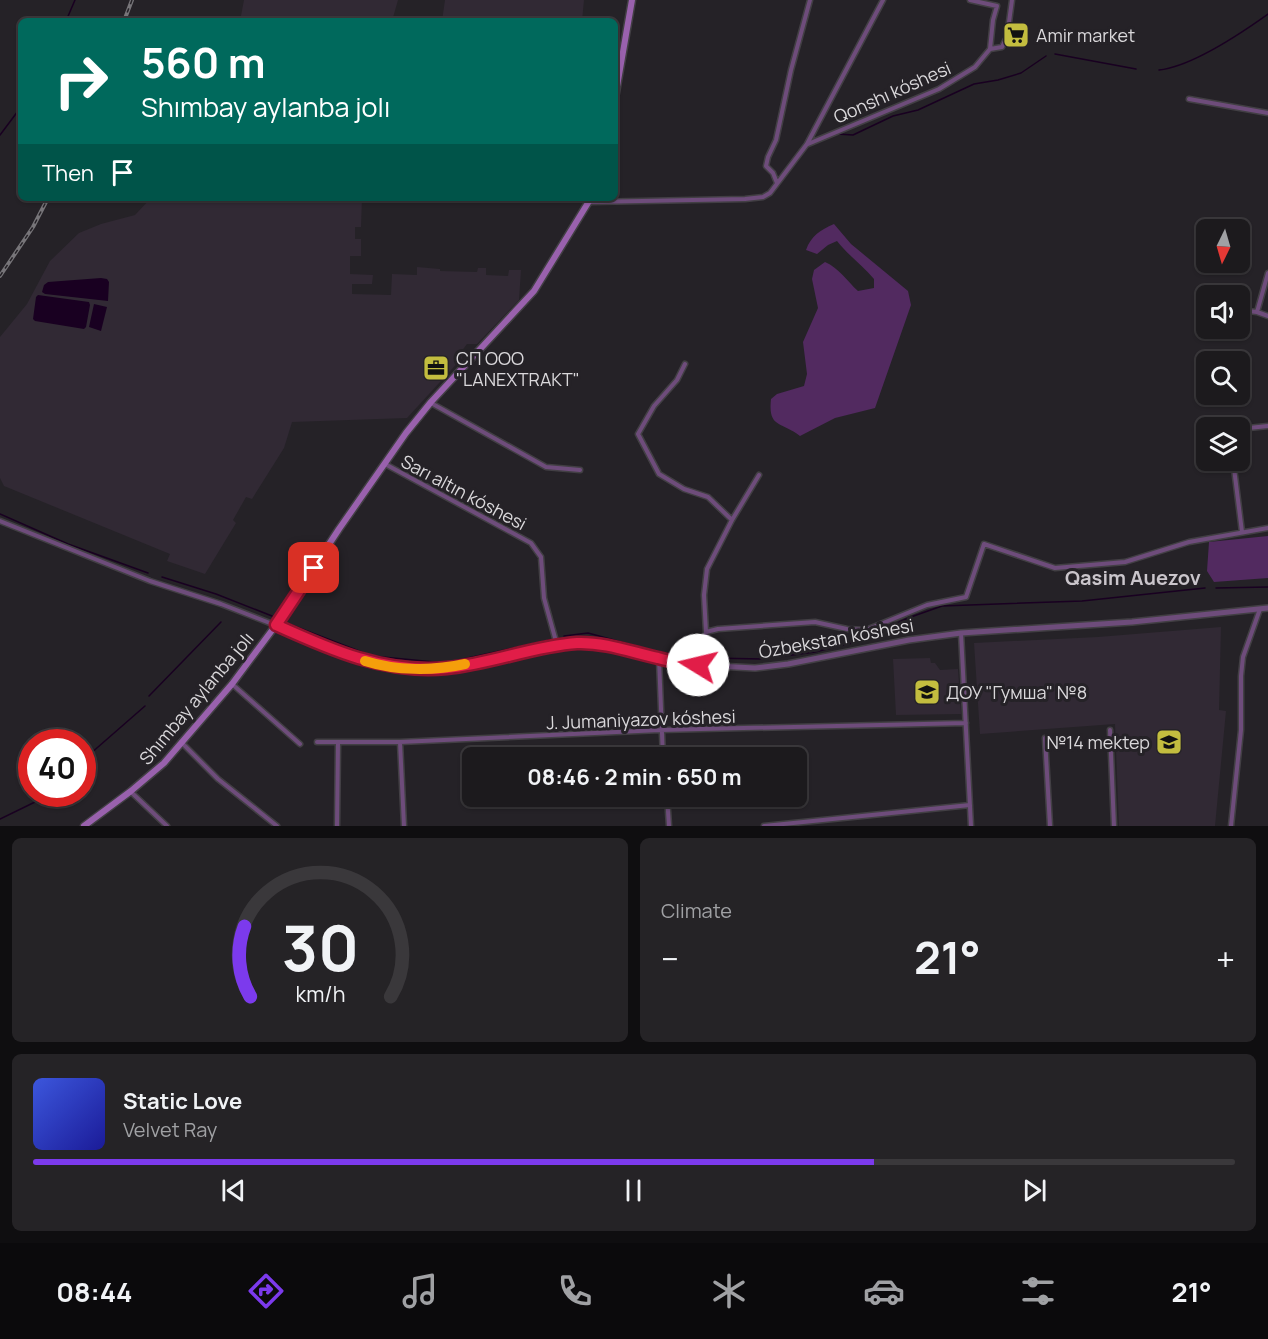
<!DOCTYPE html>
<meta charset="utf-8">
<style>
body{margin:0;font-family:Manrope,sans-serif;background:#252326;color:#f1f3f6;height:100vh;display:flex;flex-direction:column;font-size:22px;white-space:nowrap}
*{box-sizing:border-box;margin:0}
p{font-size:20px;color:#a0a1a4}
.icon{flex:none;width:33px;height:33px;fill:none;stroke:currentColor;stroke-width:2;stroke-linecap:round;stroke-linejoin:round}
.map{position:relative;height:826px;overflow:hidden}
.details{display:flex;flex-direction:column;gap:12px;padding:12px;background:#0f0e10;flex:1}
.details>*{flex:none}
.hud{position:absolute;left:18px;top:18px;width:600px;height:183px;border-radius:9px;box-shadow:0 2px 4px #0004,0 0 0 2px #3a383b;background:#00695c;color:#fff;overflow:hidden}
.needle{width:39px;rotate:185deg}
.buttons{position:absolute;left:1196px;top:219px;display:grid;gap:12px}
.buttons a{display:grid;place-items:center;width:54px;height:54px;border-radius:9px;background:#1c1a1d;box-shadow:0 2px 4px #0004,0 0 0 2px #3a383b;font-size:30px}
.speed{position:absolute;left:18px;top:729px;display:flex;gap:12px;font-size:30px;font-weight:700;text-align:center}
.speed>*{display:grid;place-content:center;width:78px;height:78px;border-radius:50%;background:#1c1a1d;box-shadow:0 2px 4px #0004,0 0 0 2px #3a383b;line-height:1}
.speed .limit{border:9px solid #d22;background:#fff;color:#111}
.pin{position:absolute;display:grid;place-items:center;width:51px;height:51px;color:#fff;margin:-26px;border-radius:12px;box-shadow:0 3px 9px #0006}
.me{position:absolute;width:66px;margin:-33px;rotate:279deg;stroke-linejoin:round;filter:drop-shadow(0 0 4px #0008)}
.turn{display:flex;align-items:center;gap:21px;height:126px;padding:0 24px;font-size:27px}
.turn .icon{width:78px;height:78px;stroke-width:2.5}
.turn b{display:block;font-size:42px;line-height:51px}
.then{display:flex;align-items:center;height:57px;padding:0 24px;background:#0003;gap:12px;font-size:22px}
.big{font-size:45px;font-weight:700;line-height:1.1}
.details .card{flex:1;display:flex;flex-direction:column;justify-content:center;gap:9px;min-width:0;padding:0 21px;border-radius:9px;background:#252326}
.details .dial{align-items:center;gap:0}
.dial svg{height:156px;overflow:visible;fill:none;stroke:#3a383b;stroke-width:7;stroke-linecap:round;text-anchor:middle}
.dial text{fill:#f1f3f6;stroke:none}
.song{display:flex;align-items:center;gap:18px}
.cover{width:72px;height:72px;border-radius:9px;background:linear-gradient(135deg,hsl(230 70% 55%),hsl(240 70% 35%))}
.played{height:6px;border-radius:3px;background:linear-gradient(90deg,#7c3aed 70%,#3a383b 70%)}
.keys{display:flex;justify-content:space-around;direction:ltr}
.heat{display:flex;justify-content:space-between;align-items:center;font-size:33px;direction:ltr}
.details .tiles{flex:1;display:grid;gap:12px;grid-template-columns:1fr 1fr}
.card:last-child{grid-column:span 2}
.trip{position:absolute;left:462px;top:747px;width:345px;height:60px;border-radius:9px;background:#1c1a1d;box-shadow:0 2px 4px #0004,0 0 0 2px #3a383b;font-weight:700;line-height:60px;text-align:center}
.tabs{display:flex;height:96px;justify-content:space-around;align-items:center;background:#0b0a0c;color:#a0a1a4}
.tabs .icon{width:42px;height:42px}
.tabs .selected{color:#7c3aed}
.tabs b{font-size:27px;color:#f1f3f6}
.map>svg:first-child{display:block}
.built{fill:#312934}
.green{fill:#522a60}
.water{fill:#190021}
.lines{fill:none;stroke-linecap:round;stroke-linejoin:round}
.stream{stroke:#190021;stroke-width:1.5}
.minor-casing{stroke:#423f44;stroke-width:7}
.tertiary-casing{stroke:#423f44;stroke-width:8}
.secondary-casing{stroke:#423f44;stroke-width:9}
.minor{stroke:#6e4c7b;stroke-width:4}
.tertiary{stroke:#6e4c7b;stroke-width:5}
.secondary{stroke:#9961ad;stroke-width:6}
.rail-casing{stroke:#777579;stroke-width:4}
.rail{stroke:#252227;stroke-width:1.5;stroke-dasharray:4.5;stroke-linecap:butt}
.route-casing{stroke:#92132f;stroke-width:15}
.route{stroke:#e11d48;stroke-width:10}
.slow{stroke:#f59e0b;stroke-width:10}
.labels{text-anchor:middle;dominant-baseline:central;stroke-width:6;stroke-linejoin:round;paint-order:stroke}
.poi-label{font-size:18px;fill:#dad8db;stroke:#252227;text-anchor:start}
.street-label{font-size:18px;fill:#dad8db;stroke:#252227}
.neighbourhood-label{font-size:20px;font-weight:bold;fill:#cac5cb;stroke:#252227}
</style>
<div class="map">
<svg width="1268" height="826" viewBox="0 0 1268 826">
<rect width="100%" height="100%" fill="#252227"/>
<path class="built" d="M 244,0 L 398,0 L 392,21 L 240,21 Z
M 445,0 L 584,0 L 582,21 L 442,21 Z
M 151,198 L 362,198 L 361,227 L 355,227 L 355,239 L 361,239 L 361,256 L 350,256 L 350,274 L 373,275 L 372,284 L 352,284 L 352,294 L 391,295 L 392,274 L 417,275 L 417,267 L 440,269 L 440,271 L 477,272 L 478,268 L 486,268 L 486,275 L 508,276 L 509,270 L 521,270 L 519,300 L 477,344 L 467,344 L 461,352 L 462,358 L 407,418 L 292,422 L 284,448 L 252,499 L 246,497 L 233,520 L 236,523 L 205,574 L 167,561 L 170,554 L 4,486 L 0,478 L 0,337 L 27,304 L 50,261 L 79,233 L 101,224 L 135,215 Z
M 1221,627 L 1219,710 L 1226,711 L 1215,826 L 1119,826 L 1115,724 L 980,734 L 974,643 L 1098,637 Z
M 930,658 L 931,663 L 935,663 L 940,670 L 958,669 L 961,714 L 896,715 L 893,659 Z"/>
<path class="green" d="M 834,224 L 851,244 L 908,291 L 911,305 L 875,408 L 835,418 L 800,436 C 780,421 768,428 771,399 L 777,394 L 804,386 L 807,374 L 803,342 L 818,308 L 812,279 L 814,270 L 825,262 C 839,268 847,281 858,291 L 874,288 L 874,279 C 862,265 848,255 837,241 L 828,245 L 817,254 L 806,250 C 811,236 820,230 834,224 Z
M 1268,536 L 1268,578 L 1214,582 L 1207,571 L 1209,542 Z"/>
<path class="water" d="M 101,278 L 107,279 L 109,282 L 108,301 L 45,294 L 42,292 L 44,285 L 48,282 Z
M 38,295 L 89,302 L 90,305 L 86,327 L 84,329 L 35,321 L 33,319 L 36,297 Z
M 94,304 L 107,307 L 101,331 L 89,327 Z"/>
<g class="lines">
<path class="stream" d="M 66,21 L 75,0
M 1055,54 L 1136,69
M 1159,70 C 1193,66 1240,34 1268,14
M 837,134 L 853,135 L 893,116 L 918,110 L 974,84 L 998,80 L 1021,73 L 1046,56
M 0,135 L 21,107
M 0,514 L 68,544 L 148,573
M 162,577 L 216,594 L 272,616
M 1216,588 L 1268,587
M 289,624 L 372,656 L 445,663 L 550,640
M 564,636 L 588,633 L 658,652 L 693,656
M 710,658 L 762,659 L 815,652 L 852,643 L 875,634 L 908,618 L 942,606 L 1082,601 L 1205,588
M 149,696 L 221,622
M 82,761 L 145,706
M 0,819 L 35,802 L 45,794"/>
<defs>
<path id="minor" d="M 970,0 L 997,6 L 993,20 L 990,49
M 1189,99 L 1268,113
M 808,144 L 939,89 L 975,67 L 990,49 L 1002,47 L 1007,37 L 1012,0
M 777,183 L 773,173 L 766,166 L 768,157 L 776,140 L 791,70 L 810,0
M 590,202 L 745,199 L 763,197 L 770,193 L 807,144 L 883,0
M 1198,305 L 1206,306
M 1239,310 L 1257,312 L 1268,316
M 1257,312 L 1268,273
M 685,364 L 677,380 L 654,406 L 638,434 L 659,474 L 684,489 L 708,497 L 732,520
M 431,403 L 546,467 L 580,470
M 1239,429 L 1268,426
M 1233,460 L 1242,532
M 385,464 L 531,543 L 541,557 L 544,598 L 557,645
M 0,521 L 150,581 L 221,604 L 275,625
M 706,632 L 718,629 L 815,622 L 847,629 L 866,630 L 927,605 L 966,597 L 984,544 L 1055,568 L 1125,562 L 1189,542 L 1268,528
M 961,633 L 971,826
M 659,659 L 663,758
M 698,665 L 706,632 L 704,595 L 707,569 L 732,520 L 759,475
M 232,684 L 300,744
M 1110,730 L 1114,826
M 1045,738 L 1050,826
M 181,742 L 218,779 L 277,826
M 317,742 L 400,742 L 660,730 L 966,723
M 400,742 L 404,826
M 131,792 L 167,826
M 667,796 L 669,826
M 337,826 L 338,743
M 764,826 L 970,805
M 1231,826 L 1241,730 L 1241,676 L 1243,657 L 1260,609"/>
<path id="tertiary" d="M 276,625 L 341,654 L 372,663 L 412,668 L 447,668 L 557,645 L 579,643 L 598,644 L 659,659 L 698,665 L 755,668 L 788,664 L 909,640 L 961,633 L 1132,622 L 1268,608"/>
<path id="secondary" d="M 615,98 L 632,0
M 84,826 L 131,791 L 164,763 L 232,684 L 276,625 L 339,529 L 406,433 L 431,402 L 534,291 L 591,198"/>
</defs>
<use href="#minor" class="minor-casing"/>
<use href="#tertiary" class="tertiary-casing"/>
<use href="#secondary" class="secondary-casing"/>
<use href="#minor" class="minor"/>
<use href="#tertiary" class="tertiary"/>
<use href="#secondary" class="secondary"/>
<defs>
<path id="rail" d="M 124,21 L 132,0
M 0,276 L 33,227 L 48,198"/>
</defs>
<use href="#rail" class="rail-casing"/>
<use href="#rail" class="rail"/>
</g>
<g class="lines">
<defs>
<path id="route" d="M 314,568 L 276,625 C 331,650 385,674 447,668 C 491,664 533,646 577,643 C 605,642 631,652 658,658 C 671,662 685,663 698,665"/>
</defs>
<use href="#route" class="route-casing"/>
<use href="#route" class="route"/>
<path class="slow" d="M 365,661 C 396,671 434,671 465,664"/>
</g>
<defs>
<symbol id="supermarket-square" viewBox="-11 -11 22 22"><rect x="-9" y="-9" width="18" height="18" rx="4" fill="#c3bd3f" stroke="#252227"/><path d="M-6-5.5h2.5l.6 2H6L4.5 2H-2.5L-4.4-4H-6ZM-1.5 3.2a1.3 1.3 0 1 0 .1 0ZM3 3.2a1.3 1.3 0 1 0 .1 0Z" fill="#111"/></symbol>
<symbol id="office-square" viewBox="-11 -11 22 22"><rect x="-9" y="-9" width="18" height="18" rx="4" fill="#c3bd3f" stroke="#252227"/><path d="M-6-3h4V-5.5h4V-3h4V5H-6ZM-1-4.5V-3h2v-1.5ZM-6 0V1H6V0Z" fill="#111"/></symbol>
<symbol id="school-square" viewBox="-11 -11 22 22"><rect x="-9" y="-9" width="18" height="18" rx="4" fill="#c3bd3f" stroke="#252227"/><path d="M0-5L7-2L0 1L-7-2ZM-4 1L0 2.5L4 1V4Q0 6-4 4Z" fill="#111"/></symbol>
</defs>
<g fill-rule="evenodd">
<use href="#supermarket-square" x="1001" y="20" width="30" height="30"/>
<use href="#office-square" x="421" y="353" width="30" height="30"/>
<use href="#school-square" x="912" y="677" width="30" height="30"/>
<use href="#school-square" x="1154" y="727" width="30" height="30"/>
</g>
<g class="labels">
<g class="poi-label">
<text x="1036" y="35">Amir market</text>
<text x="456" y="358">СП ООО<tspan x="456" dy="21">"LANEXTRAKT"</tspan></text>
<text x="946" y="692">ДОУ "Гумша" №8</text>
<text x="1150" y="742" text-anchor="end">№14 mektep</text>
</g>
<g class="street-label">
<text transform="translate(892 92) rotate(-24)">Qonshı kóshesi</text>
<text transform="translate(464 492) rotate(28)">Sarı altın kóshesi</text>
<text transform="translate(836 638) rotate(-10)">Ózbekstan kóshesi</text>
<text transform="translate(196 698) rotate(-50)">Shımbay aylanba jolı</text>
<text transform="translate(641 719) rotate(-2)">J. Jumaniyazov kóshesi</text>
</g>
<g class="neighbourhood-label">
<text x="1133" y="577">Qasim Auezov</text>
</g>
</g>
</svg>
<div class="buttons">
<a><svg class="needle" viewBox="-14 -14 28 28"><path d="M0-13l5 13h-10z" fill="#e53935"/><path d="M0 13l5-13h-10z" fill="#a0a1a4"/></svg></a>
<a><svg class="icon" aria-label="sound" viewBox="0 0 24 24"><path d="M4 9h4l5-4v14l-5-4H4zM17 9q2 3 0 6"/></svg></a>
<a><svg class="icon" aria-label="search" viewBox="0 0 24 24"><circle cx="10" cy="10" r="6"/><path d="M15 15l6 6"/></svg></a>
<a><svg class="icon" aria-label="layers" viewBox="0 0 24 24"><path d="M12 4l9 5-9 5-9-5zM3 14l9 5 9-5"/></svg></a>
</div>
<div class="speed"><div class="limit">40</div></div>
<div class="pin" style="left:314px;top:568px;background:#d93025"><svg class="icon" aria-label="arrive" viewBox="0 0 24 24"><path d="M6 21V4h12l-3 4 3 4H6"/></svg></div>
<svg class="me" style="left:698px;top:665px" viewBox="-20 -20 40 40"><circle r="19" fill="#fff"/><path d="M0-13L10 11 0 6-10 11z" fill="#e11d48"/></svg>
<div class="trip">08:46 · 2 min · 650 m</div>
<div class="hud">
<div class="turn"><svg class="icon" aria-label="right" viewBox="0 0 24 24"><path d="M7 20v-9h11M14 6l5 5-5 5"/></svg><div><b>560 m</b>Shımbay aylanba jolı</div></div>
<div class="then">Then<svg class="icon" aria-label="arrive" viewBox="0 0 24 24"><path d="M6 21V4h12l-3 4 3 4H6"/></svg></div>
</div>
</div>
<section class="details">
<div class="tiles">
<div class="card dial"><svg viewBox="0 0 100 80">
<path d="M14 69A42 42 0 1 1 86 69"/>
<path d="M14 69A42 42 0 0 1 11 33" stroke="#7c3aed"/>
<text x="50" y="56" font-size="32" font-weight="700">30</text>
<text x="50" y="72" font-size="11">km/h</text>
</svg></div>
<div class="card"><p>Climate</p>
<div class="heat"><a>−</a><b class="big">21°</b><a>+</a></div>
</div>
<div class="card">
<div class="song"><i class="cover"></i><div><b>Static Love</b><p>Velvet Ray</p></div></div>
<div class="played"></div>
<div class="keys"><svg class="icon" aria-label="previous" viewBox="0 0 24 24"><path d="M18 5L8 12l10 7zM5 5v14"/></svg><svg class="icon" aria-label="pause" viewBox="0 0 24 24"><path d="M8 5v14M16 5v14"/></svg><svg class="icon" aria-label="next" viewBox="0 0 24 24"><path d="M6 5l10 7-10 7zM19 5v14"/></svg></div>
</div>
</div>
</section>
<nav class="tabs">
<b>08:44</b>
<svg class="icon selected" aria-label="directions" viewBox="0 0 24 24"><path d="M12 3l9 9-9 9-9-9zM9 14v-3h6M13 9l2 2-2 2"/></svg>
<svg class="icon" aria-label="music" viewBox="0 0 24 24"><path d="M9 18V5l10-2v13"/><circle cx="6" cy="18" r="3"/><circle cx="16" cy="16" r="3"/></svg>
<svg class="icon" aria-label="phone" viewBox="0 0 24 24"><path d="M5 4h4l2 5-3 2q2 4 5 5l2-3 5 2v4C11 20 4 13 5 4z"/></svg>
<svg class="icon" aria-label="climate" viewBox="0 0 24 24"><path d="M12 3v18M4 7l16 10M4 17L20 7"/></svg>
<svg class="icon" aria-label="car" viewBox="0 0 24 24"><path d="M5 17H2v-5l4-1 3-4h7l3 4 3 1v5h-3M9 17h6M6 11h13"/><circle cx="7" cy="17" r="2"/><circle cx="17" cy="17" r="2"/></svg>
<svg class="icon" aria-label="filters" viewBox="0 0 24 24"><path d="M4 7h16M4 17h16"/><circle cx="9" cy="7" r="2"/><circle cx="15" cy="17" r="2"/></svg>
<b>21°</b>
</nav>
